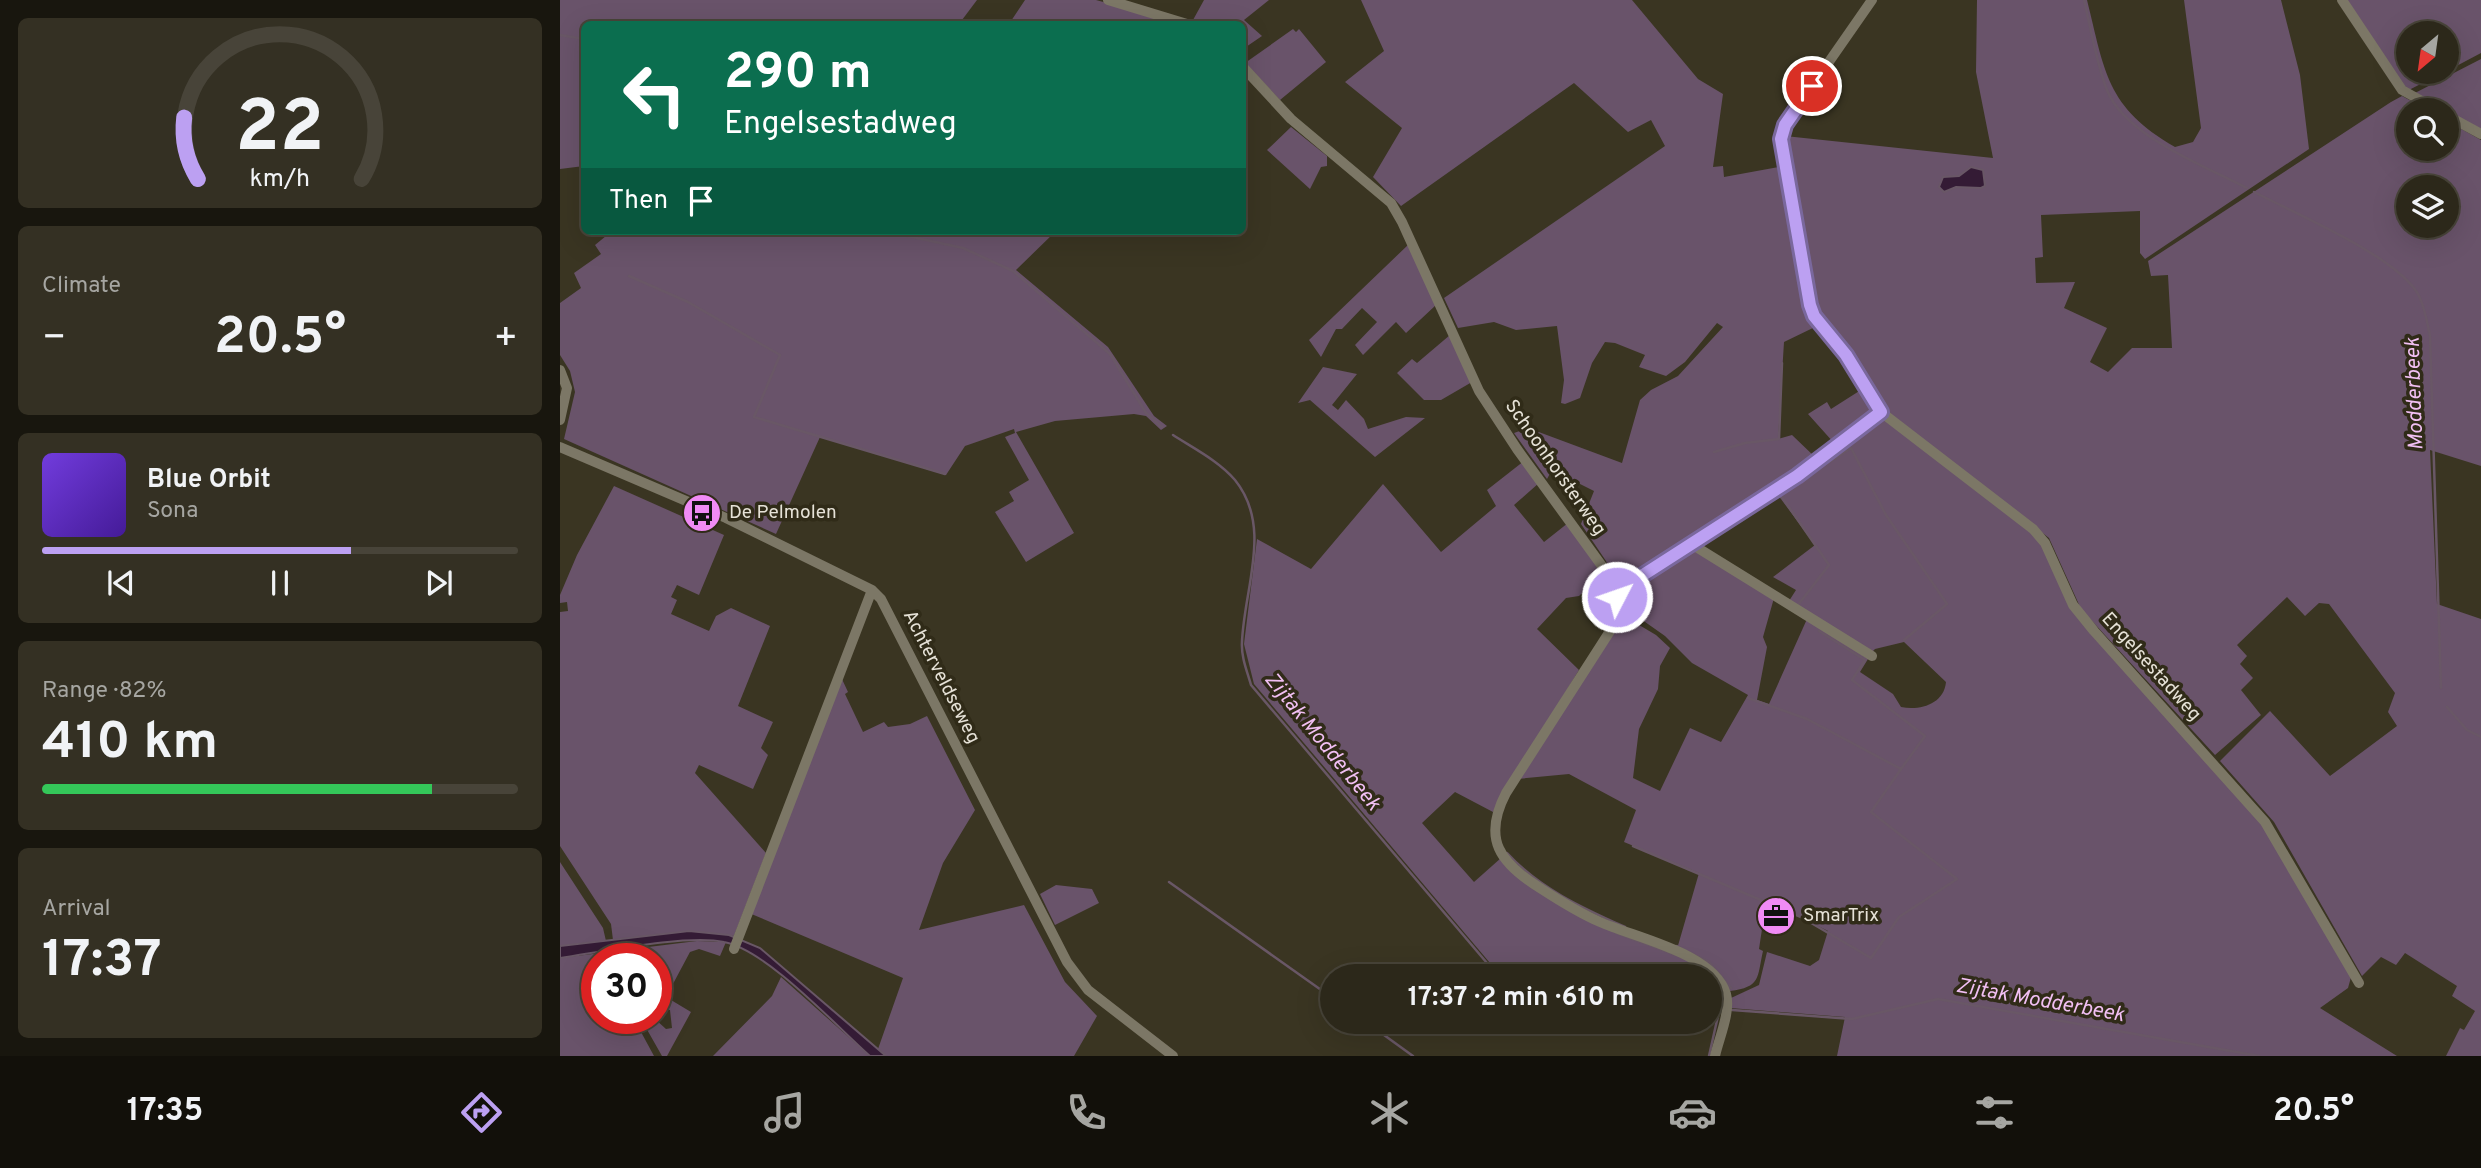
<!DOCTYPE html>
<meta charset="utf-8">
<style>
body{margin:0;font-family:Overpass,sans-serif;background:#343023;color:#f1f3f6;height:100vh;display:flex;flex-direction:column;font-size:26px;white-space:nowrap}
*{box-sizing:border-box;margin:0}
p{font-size:23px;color:#a6a6a2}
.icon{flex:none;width:38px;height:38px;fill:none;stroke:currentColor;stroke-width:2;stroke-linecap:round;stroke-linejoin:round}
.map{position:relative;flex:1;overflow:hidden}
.side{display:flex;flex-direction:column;gap:18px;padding:18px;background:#18160e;width:560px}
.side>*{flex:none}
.top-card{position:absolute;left:21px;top:21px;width:665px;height:214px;border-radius:10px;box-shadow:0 7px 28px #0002,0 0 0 2px #484439;background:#0b6e4f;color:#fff;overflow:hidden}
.needle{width:46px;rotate:209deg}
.buttons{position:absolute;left:1836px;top:21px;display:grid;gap:14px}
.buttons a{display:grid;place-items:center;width:63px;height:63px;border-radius:50%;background:#2c281a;box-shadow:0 7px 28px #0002,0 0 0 2px #484439;font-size:35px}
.speed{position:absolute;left:21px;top:943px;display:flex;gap:14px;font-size:35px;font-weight:700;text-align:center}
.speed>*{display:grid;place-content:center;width:91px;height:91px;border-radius:50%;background:#2c281a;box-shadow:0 7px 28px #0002,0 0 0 2px #484439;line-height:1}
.speed .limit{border:10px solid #d22;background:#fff;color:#111}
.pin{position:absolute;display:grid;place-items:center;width:60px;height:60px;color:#fff;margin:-30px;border:4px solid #fff;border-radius:50%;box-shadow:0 2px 7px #0007}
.me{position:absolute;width:77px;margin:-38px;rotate:49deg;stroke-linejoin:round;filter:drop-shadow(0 0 5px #0008)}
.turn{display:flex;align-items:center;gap:24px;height:147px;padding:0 28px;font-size:32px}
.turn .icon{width:91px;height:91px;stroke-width:2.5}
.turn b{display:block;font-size:49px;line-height:60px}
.then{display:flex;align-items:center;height:66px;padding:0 28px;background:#0003;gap:14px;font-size:26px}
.big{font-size:52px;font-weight:700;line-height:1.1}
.side .tile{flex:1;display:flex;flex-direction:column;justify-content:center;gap:10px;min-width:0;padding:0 24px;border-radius:10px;background:#343023}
.side .dial{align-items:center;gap:0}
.dial svg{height:182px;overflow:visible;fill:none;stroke:#484439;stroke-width:7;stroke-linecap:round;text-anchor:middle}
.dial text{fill:#f1f3f6;stroke:none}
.song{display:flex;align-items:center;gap:21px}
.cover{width:84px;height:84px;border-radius:10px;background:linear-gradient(135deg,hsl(260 70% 55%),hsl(260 70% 35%))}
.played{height:7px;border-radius:4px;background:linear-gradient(90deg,#bca0f2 65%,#484439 65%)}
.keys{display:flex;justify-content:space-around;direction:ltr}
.heat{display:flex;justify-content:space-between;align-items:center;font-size:38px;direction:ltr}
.charge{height:10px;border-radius:5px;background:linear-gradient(90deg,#34c759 82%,#484439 0)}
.trip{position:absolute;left:760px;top:964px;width:402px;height:70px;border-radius:35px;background:#2c281a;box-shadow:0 7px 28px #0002,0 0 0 2px #484439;font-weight:700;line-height:70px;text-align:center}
.menu{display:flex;height:112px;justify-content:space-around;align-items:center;background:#12100a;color:#a6a6a2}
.menu .icon{width:49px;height:49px}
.menu .current{color:#bca0f2}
.menu b{font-size:32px;color:#f1f3f6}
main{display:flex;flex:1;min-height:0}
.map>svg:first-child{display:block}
.green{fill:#69536a;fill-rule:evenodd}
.water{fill:#341b35;stroke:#695766;stroke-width:2}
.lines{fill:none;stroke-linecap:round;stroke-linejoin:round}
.stream{stroke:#695766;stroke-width:2.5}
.minor{stroke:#7c7766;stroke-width:10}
.route-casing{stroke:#7a689d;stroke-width:18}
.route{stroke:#bca0f2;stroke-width:12}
.labels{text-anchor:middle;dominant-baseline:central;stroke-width:7;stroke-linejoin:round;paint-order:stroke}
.street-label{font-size:19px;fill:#e6e2d7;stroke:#302b18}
.poi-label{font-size:19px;fill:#e6e2d7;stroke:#302b18;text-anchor:start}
.water-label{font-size:21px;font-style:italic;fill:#f1bff3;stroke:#302b18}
</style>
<main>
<section class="side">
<div class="tile dial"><svg viewBox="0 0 100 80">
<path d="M14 69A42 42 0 1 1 86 69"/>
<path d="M14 69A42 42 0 0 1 8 42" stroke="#bca0f2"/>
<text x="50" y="56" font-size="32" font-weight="700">22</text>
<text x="50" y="72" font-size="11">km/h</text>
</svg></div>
<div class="tile"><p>Climate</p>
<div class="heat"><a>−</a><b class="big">20.5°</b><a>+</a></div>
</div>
<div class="tile">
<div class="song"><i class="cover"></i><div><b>Blue Orbit</b><p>Sona</p></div></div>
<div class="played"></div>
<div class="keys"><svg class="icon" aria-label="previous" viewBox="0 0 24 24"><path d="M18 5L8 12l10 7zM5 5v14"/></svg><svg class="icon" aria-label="pause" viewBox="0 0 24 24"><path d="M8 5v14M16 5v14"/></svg><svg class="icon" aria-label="next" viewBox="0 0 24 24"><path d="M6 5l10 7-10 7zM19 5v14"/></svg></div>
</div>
<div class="tile"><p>Range · 82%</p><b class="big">410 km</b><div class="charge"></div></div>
<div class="tile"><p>Arrival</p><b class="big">17:37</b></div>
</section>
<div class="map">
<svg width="1921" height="1056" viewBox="0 0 1921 1056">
<rect width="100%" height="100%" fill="#3a3522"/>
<path class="green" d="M 0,0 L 417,0 L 399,24 L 24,24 L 24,166 L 0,169 Z
M 465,0 L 536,0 L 623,24 L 449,24 Z
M 644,0 L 709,0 L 684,20 L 702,36 L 683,49 L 682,24 L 642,24 L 633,20 Z
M 801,0 L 1072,0 L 1138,79 L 1163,94 L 1153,167 L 1163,166 L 1164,177 L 1224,166 L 1257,326 L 1224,342 L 1218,439 L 1232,435 L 1256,458 L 1060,591 L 1046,561 L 1021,524 L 1034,491 L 992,470 L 987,479 L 954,433 L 968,428 L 1062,463 L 1080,400 L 1091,390 L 1118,376 L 1163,327 L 1157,323 L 1125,362 L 1106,376 L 1079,367 L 1085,355 L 1055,343 L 1045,342 L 1032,363 L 1020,398 L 1005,404 L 1001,403 L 1004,380 L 997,326 L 956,330 L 934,322 L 898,328 L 884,298 L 1105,146 L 1091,120 L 1068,132 L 1014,83 L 841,206 L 813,177 L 842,128 L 785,82 L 824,51 Z
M 1417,0 L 1527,0 C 1545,72 1546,107 1615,147 L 1633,142 L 1641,128 L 1624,0 L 1721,0 L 1740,75 L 1749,149 L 1585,259 L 1580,253 L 1580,211 L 1481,215 L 1483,257 L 1475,258 L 1476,283 L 1515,282 L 1504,308 L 1547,328 L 1530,362 L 1548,372 L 1572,348 L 1612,348 L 1608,275 L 1591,276 L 1588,261 L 1831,102 L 1842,96 L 1868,110 L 1848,110 L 1848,149 L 1886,149 L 1887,121 L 1921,140 L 1921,466 L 1870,450 L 1877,604 L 1921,619 L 1921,1056 L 1886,1056 L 1900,1028 L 1904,1030 L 1915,1011 L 1892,996 L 1897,986 L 1845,953 L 1836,965 L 1821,957 L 1802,976 L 1714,822 L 1660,761 L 1710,711 L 1770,776 L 1837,726 L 1828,712 L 1835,693 L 1769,604 L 1759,603 L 1745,616 L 1727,597 L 1677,645 L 1687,656 L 1680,664 L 1693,678 L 1681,690 L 1701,715 L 1655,755 L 1521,609 L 1489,538 L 1327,412 L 1286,349 L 1257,316 L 1225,136 L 1433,158 L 1416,72 ZM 1848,187 L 1886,187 L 1886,226 L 1848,226 Z
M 1786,0 L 1921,0 L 1921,53 L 1887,71 L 1886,33 L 1848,33 L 1848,72 L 1884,72 L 1847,91 Z
M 733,29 L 736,32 L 739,29 L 766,62 L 720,100 L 685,63 Z
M 1921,59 L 1921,132 L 1853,94 Z
M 731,127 L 767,156 L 767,166 L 761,167 L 750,189 L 707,150 Z
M 52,231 L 316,231 L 328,234 L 496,231 L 456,270 L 548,347 L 594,416 L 607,426 L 601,430 L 586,416 L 574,414 L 495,421 L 456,432 L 514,533 L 466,562 L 435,512 L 454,501 L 449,492 L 469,480 L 445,437 L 455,433 L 454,429 L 405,446 L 386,475 L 260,437 L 216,534 L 4,439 L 15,392 L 10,371 L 0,355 L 0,303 L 21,288 L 14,273 L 41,254 L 35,245 Z
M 849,244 L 876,305 L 846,333 L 836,322 L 803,355 L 795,345 L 817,322 L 802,308 L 782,329 L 776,329 L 761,357 L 749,340 Z
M 890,335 L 912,382 L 881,400 L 864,400 L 837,373 L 852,359 L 857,363 Z
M 763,367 L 797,374 L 772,405 L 778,410 L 786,400 L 804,419 L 808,429 L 846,417 L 865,418 L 815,457 L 750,400 L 738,403 Z
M 1304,388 L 1316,406 L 1315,413 L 1274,443 L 1248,414 L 1267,402 L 1271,409 Z
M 1324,416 L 1481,536 L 1512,608 L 1701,816 L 1793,970 L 1788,988 L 1760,1008 L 1837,1056 L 1277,1056 L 1285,1017 L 1170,1008 L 1171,998 L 1199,985 L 1207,952 L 1250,966 L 1259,960 L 1268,931 L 1210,902 L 1204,916 L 1199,949 L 1203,951 C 1197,978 1201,987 1170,991 L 1117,949 L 1139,873 L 1064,842 L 1076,810 L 1009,774 L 957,779 L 1057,618 L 1064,616 L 1096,635 L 1110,648 L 1100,666 L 1098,689 L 1079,729 L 1073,778 L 1100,791 L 1130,728 L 1161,742 L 1188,695 L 1132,663 L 1105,636 L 1061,605 L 1061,598 L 1075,585 L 1132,549 L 1214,598 L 1203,637 L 1207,647 L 1197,700 L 1209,704 L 1247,619 L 1308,659 L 1300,672 L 1333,694 L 1341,707 C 1360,711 1384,704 1386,682 L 1344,642 L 1315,649 L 1311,653 L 1229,601 L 1236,590 L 1213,577 L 1255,545 L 1218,495 Z
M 964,461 L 979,483 L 954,505 L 984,542 L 1008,523 L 1043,573 L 1019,596 L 1006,598 L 977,629 L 1019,670 L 933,812 L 895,792 L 862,823 L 914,882 L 941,858 L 1005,907 L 1131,960 L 1159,985 L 1165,1007 L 1150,1007 L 1150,976 L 941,976 L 694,684 L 684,644 L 697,539 L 751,569 L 823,484 L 881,552 L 936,506 L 927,490 Z
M 54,486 L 164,535 L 139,595 L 117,585 L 111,597 L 117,600 L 111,614 L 149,631 L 156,616 L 171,608 L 210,626 L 178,706 L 213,722 L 201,748 L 208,755 L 193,789 L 139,765 L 135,773 L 206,853 L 174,936 L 129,931 L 53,940 L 51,924 L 0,846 L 0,612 L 8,611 L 7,602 L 0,603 L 0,595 L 17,555 Z
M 281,677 L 288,692 L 285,694 L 303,732 L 324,722 L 328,727 L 350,724 L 367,716 L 415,810 L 383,863 L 359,930 L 464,905 L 505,982 L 537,1016 L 514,1056 L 326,1056 L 318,1049 L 343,978 L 189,913 Z
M 0,862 L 43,928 L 46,941 L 0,946 Z
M 496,885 L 532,889 L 539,903 L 495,925 L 480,894 Z
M 137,941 L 166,942 L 160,956 L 139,949 L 130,952 L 106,997 L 131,1012 L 107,1056 L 102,1056 L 81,1019 L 95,1019 L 106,1029 L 112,1028 L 110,1010 L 96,1008 L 96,959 L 57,959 L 56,951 Z
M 49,952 L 50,959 L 37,959 L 37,1018 L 74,1019 L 94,1056 L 0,1056 L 0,958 Z
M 221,977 L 310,1056 L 153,1056 L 212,996 Z"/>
<path class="water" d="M 1411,167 L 1423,170 L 1425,186 L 1421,188 L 1396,187 L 1384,192 L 1379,187 L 1383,177 L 1399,176 Z
M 129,931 L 169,935 L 200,948 L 326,1056 L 310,1056 C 276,1026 207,950 164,942 C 127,934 41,952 0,958 L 0,946 Z"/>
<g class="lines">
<path class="stream" d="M 1524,0 C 1531,29 1536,62 1547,90 C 1565,136 1645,166 1687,188
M 0,35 L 24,39
M 1694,192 C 1736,214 1836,256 1858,294 C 1865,307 1867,322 1870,336 L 1881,688
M 325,231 L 403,248 L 453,271 L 550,354 L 586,413 L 602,427
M 69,276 L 128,302 L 220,355 L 194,417 L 385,474
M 613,435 C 633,448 659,461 675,480 C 713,527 684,588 682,642 C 681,657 687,671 691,685 L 938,976
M 1154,452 L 1185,443 L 1219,439 L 1222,363
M 1231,487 L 1291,448 L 1326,515 L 1387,604 L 1344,640
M 1214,496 L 1222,497 L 1269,565 L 1238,605
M 1056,630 L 1060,619
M 1259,631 L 1305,660 L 1292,680 L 1365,736 L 1341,769
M 1887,707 L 1907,730 L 1921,737
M 1073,846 L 1241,917 L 1311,958 L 1339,917 L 1397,879 L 1311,812 L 1341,769 L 1247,719 L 1188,698
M 947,853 C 979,888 1022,908 1065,927
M 609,882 L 764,992
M 1056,933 L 1116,955
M 1117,946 L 1149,962 L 1171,988
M 768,995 L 772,998
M 1150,1008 L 1160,1009
M 1172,1010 L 1292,1019 L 1378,999 L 1699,1056
M 806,1022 L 853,1056
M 1149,1056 L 1162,998"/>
<path class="minor" d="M 548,0 L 627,24
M 1312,0 L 1225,125 L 1221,139 L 1254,316 L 1286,355 L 1321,412 L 1473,529 L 1485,543 L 1513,605 L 1534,631 L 1705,822 L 1799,983
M 1782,0 L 1842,90 L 1878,110
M 682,66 L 731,119 L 831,203 L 842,222 L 919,391 L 957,449 L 1042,566 L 1057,597 L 1052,628 L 946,793 C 922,839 940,863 980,888 C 1000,901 1019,913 1040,922 C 1076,938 1154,953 1166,994 C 1171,1012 1159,1038 1155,1056
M 1886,115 L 1921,134
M 0,370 L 7,388 L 0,420
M 0,447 L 166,518 L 312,590 L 321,599 L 507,962 L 528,990 L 613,1056
M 1133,545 L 1312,656
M 1057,597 C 1093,565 1136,543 1177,516 C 1226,483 1273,446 1321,412
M 174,949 L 312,590"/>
</g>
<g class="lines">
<defs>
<path id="route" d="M 1057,597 L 1083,575 L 1237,476 L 1321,412 L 1286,355 L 1254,316 L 1250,305 L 1221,139 L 1225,125 L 1252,86"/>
</defs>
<use href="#route" class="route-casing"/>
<use href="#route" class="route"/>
</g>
<defs>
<symbol id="bus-disc" viewBox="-11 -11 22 22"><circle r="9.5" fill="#f08bf5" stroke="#302b18"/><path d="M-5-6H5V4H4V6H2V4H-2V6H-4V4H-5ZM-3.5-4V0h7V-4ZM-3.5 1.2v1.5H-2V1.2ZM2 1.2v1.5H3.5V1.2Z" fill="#111"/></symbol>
<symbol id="office-disc" viewBox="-11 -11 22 22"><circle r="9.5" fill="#f08bf5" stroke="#302b18"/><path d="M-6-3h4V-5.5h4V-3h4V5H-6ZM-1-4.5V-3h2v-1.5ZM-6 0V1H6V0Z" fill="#111"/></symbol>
</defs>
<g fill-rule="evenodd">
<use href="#bus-disc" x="120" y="491" width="44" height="44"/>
<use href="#office-disc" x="1194" y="894" width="44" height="44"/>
</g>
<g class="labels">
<g class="street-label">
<text transform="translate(995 468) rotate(55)">Schoonhorsterweg</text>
<text transform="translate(1591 667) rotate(48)">Engelsestadweg</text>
<text transform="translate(381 677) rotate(63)">Achterveldseweg</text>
</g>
<g class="poi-label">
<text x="169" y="513">De Pelmolen</text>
<text x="1243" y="916">SmarTrix</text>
</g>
<g class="water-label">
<text transform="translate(1855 394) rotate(-92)">Modderbeek</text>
<text transform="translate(762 742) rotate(51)">Zijtak Modderbeek</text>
<text transform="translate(1480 1001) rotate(10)">Zijtak Modderbeek</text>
</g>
</g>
</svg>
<div class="buttons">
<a><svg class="needle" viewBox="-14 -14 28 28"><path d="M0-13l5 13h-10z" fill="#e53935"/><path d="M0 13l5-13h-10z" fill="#a6a6a2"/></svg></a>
<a><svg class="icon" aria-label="search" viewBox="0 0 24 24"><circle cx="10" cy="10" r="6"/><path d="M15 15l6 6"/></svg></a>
<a><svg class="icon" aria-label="layers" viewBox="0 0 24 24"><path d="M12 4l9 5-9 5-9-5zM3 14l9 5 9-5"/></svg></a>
</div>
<div class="speed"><div class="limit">30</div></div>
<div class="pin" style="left:1252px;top:86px;background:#d93025"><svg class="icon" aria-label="arrive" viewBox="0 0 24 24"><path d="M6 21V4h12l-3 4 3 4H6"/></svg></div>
<svg class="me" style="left:1057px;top:597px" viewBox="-20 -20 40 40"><circle r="17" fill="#bca0f2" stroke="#fff" stroke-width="3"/><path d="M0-11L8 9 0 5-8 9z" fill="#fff"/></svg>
<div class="trip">17:37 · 2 min · 610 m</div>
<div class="top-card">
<div class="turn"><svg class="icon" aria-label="left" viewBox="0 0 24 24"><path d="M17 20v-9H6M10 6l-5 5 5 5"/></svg><div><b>290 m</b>Engelsestadweg</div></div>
<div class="then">Then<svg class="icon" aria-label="arrive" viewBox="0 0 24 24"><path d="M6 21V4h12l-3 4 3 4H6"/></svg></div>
</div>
</div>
</main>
<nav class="menu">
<b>17:35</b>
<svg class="icon current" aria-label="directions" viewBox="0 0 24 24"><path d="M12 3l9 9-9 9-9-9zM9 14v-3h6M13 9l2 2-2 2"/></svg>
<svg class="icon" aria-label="music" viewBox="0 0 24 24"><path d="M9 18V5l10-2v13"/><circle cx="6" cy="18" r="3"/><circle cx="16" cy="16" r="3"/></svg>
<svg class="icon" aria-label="phone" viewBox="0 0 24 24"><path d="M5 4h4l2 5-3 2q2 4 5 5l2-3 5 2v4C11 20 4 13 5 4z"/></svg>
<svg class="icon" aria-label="climate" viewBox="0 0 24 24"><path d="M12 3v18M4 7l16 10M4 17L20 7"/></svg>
<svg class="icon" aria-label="car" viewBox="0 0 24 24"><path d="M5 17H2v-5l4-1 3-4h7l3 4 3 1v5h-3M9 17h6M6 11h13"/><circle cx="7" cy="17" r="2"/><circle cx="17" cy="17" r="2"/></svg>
<svg class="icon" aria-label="filters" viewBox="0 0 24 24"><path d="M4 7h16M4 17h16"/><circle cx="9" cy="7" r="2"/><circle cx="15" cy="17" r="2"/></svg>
<b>20.5°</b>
</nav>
